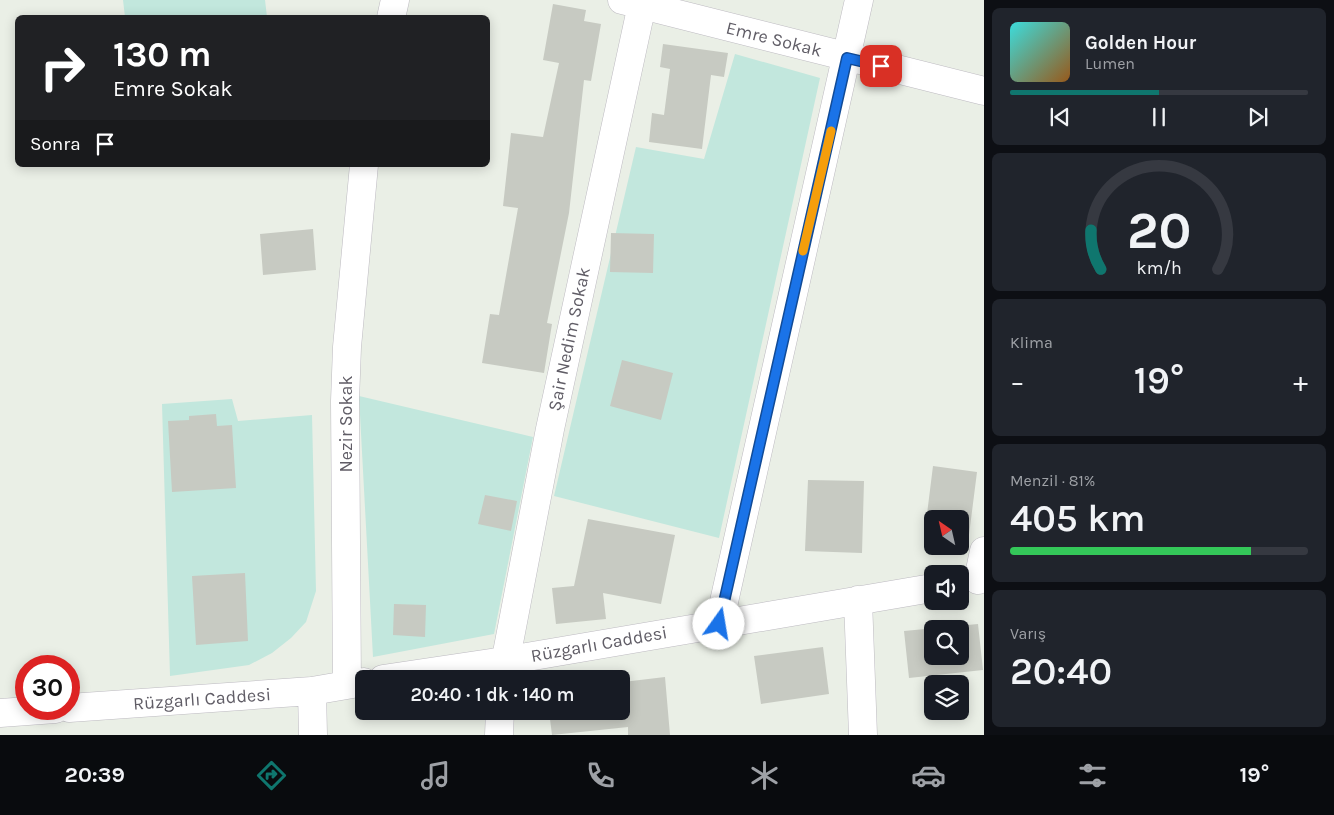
<!DOCTYPE html>
<html lang="tr">
<meta charset="utf-8">
<style>
body{margin:0;font-family:Karla,sans-serif;background:#20242c;color:#f1f3f6;height:100vh;display:flex;flex-direction:column;font-size:19px;white-space:nowrap}
*{box-sizing:border-box;margin:0}
p{font-size:16px;color:#9ea1a6}
.icon{flex:none;width:28px;height:28px;fill:none;stroke:currentColor;stroke-width:2;stroke-linecap:round;stroke-linejoin:round}
.map{position:relative;flex:1;overflow:hidden}
.sheet{display:flex;flex-direction:column;gap:8px;padding:8px;background:#0d0f14;width:350px}
.sheet>*{flex:none}
.top-card{position:absolute;left:15px;top:15px;width:475px;height:152px;border-radius:8px;box-shadow:0 2px 12px #0003;background:#202124;color:#fff;overflow:hidden}
.needle{width:32px;rotate:326deg}
.buttons{position:absolute;left:924px;top:510px;display:grid;gap:10px}
.buttons a{display:grid;place-items:center;width:45px;height:45px;border-radius:8px;background:#171b24;box-shadow:0 2px 12px #0003;font-size:25px}
.speed{position:absolute;left:15px;top:655px;display:flex;gap:10px;font-size:25px;font-weight:700;text-align:center}
.speed>*{display:grid;place-content:center;width:65px;height:65px;border-radius:50%;background:#171b24;box-shadow:0 2px 12px #0003;line-height:1}
.speed .limit{border:8px solid #d22;background:#fff;color:#111}
.pin{position:absolute;display:grid;place-items:center;width:42px;height:42px;color:#fff;margin:-21px;border-radius:10px;box-shadow:0 2px 8px #0006}
.me{position:absolute;width:55px;margin:-28px;rotate:13deg;stroke-linejoin:round;filter:drop-shadow(0 0 4px #0008)}
.turn{display:flex;align-items:center;gap:18px;height:105px;padding:0 15px;font-size:22px}
.turn .icon{width:65px;height:65px;stroke-width:2.5}
.turn b{display:block;font-size:35px;line-height:42px}
.then{display:flex;align-items:center;height:48px;padding:0 15px;background:#0003;gap:10px;font-size:19px}
.big{font-size:38px;font-weight:600;line-height:1.1}
.sheet .card{flex:1;display:flex;flex-direction:column;justify-content:center;gap:8px;min-width:0;padding:0 18px;border-radius:8px;background:#20242c}
.sheet .dial{align-items:center;gap:0}
.dial svg{height:130px;overflow:visible;fill:none;stroke:#363941;stroke-width:7;stroke-linecap:round;text-anchor:middle}
.dial text{fill:#f1f3f6;stroke:none}
.song{display:flex;align-items:center;gap:15px}
.cover{width:60px;height:60px;border-radius:8px;background:linear-gradient(135deg,hsl(180 70% 55%),hsl(30 70% 35%))}
.played{height:5px;border-radius:2px;background:linear-gradient(90deg,#0f766e 50%,#363941 50%)}
.keys{display:flex;justify-content:space-around;direction:ltr}
.heat{display:flex;justify-content:space-between;align-items:center;font-size:28px;direction:ltr}
.charge{height:8px;border-radius:4px;background:linear-gradient(90deg,#34c759 81%,#363941 0)}
.trip{position:absolute;left:355px;top:670px;width:275px;height:50px;border-radius:8px;background:#171b24;box-shadow:0 2px 12px #0003;font-weight:600;line-height:50px;text-align:center}
.tabs{display:flex;height:80px;justify-content:space-around;align-items:center;background:#090b0e;color:#9ea1a6}
.tabs .icon{width:35px;height:35px}
.tabs .selected{color:#0f766e}
.tabs b{font-size:22px;color:#f1f3f6}
main{display:flex;flex:1;min-height:0}
.map>svg:first-child{display:block}
.green{fill:#c2e7dd}
.building{fill:#c7cac2;fill-rule:evenodd}
.lines{fill:none;stroke-linecap:round;stroke-linejoin:round}
.minor-casing{stroke:#bdbac1;stroke-width:29}
.minor{stroke:#fff;stroke-width:28}
.route-casing{stroke:#114b97;stroke-width:12}
.route{stroke:#1a73e8;stroke-width:9}
.slow{stroke:#f59e0b;stroke-width:9}
.labels{text-anchor:middle;dominant-baseline:central;stroke-width:4.5;stroke-linejoin:round;paint-order:stroke}
.street-label{font-size:18px;fill:#605d66;stroke:#fff}
</style>
<main>
<div class="map">
<svg width="984" height="735" viewBox="0 0 984 735">
<rect width="100%" height="100%" fill="#eaefe6"/>
<path class="green" d="M 123,0 L 265,0 L 267,17 L 125,17 Z
M 735,54 L 820,78 L 719,538 L 554,496 L 636,147 L 704,159 Z
M 359,396 L 533,437 L 494,634 L 373,657 Z
M 232,399 L 238,421 L 312,415 L 316,591 L 306,622 L 291,638 L 272,653 L 249,665 L 170,676 L 162,404 Z"/>
<path class="building" d="M 553,4 L 586,10 L 584,21 L 601,24 L 591,81 L 584,80 L 569,213 L 547,323 L 552,324 L 544,373 L 482,363 L 490,314 L 499,315 L 518,208 L 503,206 L 511,133 L 543,137 L 559,63 L 543,60 Z
M 663,44 L 728,53 L 724,77 L 711,75 L 702,149 L 649,142 L 652,113 L 664,115 L 670,69 L 660,67 Z
M 313,229 L 316,270 L 263,275 L 260,234 Z
M 611,233 L 654,234 L 653,273 L 610,272 Z
M 622,360 L 673,373 L 661,420 L 610,406 Z
M 216,414 L 217,426 L 232,425 L 236,488 L 172,492 L 168,421 L 189,420 L 189,416 Z
M 933,466 L 977,472 L 969,535 L 960,534 L 960,519 L 932,519 L 932,530 L 925,530 Z
M 808,480 L 864,481 L 862,553 L 805,551 Z
M 485,495 L 517,501 L 511,531 L 478,524 Z
M 588,519 L 675,535 L 661,604 L 603,593 L 606,619 L 556,624 L 552,588 L 574,586 Z
M 245,573 L 248,641 L 196,645 L 192,576 Z
M 394,604 L 426,605 L 425,637 L 393,635 Z
M 978,624 L 983,670 L 909,678 L 904,631 ZM 932,629 L 960,629 L 960,656 L 932,656 Z
M 823,647 L 829,694 L 761,704 L 754,656 Z
M 665,677 L 670,735 L 628,735 L 628,727 L 552,735 L 549,711 L 626,711 L 623,682 Z"/>
<g class="lines">
<defs>
<path id="minor" d="M 622,0 L 984,91
M 391,18 L 395,0
M 978,580 L 984,551
M 858,600 L 863,735
M 719,624 L 859,0
M 383,679 L 504,661 L 932,588
M 502,679 L 550,429 L 643,0
M 347,684 L 345,401 L 347,347 L 364,165
M 312,691 L 313,735
M 69,708 L 312,691 L 364,682
M 0,713 L 55,709
M 499,735 L 500,711"/>
</defs>
<use href="#minor" class="minor-casing"/>
<use href="#minor" class="minor"/>
</g>
<g class="lines">
<defs>
<path id="route" d="M 719,624 L 847,58 L 881,66"/>
</defs>
<use href="#route" class="route-casing"/>
<use href="#route" class="route"/>
<path class="slow" d="M 803,251 L 831,131"/>
</g>
<g class="labels">
<g class="street-label">
<text transform="translate(774 39) rotate(14)">Emre Sokak</text>
<text transform="translate(569 339) rotate(-78)">Şair Nedim Sokak</text>
<text transform="translate(346 424) rotate(-90)">Nezir Sokak</text>
<text transform="translate(599 644) rotate(-10)">Rüzgarlı Caddesi</text>
<text transform="translate(202 699) rotate(-4)">Rüzgarlı Caddesi</text>
</g>
</g>
</svg>
<div class="buttons">
<a><svg class="needle" viewBox="-14 -14 28 28"><path d="M0-13l5 13h-10z" fill="#e53935"/><path d="M0 13l5-13h-10z" fill="#9ea1a6"/></svg></a>
<a><svg class="icon" aria-label="sound" viewBox="0 0 24 24"><path d="M4 9h4l5-4v14l-5-4H4zM17 9q2 3 0 6"/></svg></a>
<a><svg class="icon" aria-label="search" viewBox="0 0 24 24"><circle cx="10" cy="10" r="6"/><path d="M15 15l6 6"/></svg></a>
<a><svg class="icon" aria-label="layers" viewBox="0 0 24 24"><path d="M12 4l9 5-9 5-9-5zM3 14l9 5 9-5"/></svg></a>
</div>
<div class="speed"><div class="limit">30</div></div>
<div class="pin" style="left:881px;top:66px;background:#d93025"><svg class="icon" aria-label="arrive" viewBox="0 0 24 24"><path d="M6 21V4h12l-3 4 3 4H6"/></svg></div>
<svg class="me" style="left:719px;top:624px" viewBox="-20 -20 40 40"><circle r="19" fill="#fff"/><path d="M0-13L10 11 0 6-10 11z" fill="#1a73e8"/></svg>
<div class="trip">20:40 · 1 dk · 140 m</div>
<div class="top-card">
<div class="turn"><svg class="icon" aria-label="right" viewBox="0 0 24 24"><path d="M7 20v-9h11M14 6l5 5-5 5"/></svg><div><b>130 m</b>Emre Sokak</div></div>
<div class="then">Sonra<svg class="icon" aria-label="arrive" viewBox="0 0 24 24"><path d="M6 21V4h12l-3 4 3 4H6"/></svg></div>
</div>
</div>
<section class="sheet">
<div class="card">
<div class="song"><i class="cover"></i><div><b>Golden Hour</b><p>Lumen</p></div></div>
<div class="played"></div>
<div class="keys"><svg class="icon" aria-label="previous" viewBox="0 0 24 24"><path d="M18 5L8 12l10 7zM5 5v14"/></svg><svg class="icon" aria-label="pause" viewBox="0 0 24 24"><path d="M8 5v14M16 5v14"/></svg><svg class="icon" aria-label="next" viewBox="0 0 24 24"><path d="M6 5l10 7-10 7zM19 5v14"/></svg></div>
</div>
<div class="card dial"><svg viewBox="0 0 100 80">
<path d="M14 69A42 42 0 1 1 86 69"/>
<path d="M14 69A42 42 0 0 1 8 45" stroke="#0f766e"/>
<text x="50" y="56" font-size="32" font-weight="700">20</text>
<text x="50" y="72" font-size="11">km/h</text>
</svg></div>
<div class="card"><p>Klima</p>
<div class="heat"><a>−</a><b class="big">19°</b><a>+</a></div>
</div>
<div class="card"><p>Menzil · 81%</p><b class="big">405 km</b><div class="charge"></div></div>
<div class="card"><p>Varış</p><b class="big">20:40</b></div>
</section>
</main>
<nav class="tabs">
<b>20:39</b>
<svg class="icon selected" aria-label="directions" viewBox="0 0 24 24"><path d="M12 3l9 9-9 9-9-9zM9 14v-3h6M13 9l2 2-2 2"/></svg>
<svg class="icon" aria-label="music" viewBox="0 0 24 24"><path d="M9 18V5l10-2v13"/><circle cx="6" cy="18" r="3"/><circle cx="16" cy="16" r="3"/></svg>
<svg class="icon" aria-label="phone" viewBox="0 0 24 24"><path d="M5 4h4l2 5-3 2q2 4 5 5l2-3 5 2v4C11 20 4 13 5 4z"/></svg>
<svg class="icon" aria-label="climate" viewBox="0 0 24 24"><path d="M12 3v18M4 7l16 10M4 17L20 7"/></svg>
<svg class="icon" aria-label="car" viewBox="0 0 24 24"><path d="M5 17H2v-5l4-1 3-4h7l3 4 3 1v5h-3M9 17h6M6 11h13"/><circle cx="7" cy="17" r="2"/><circle cx="17" cy="17" r="2"/></svg>
<svg class="icon" aria-label="filters" viewBox="0 0 24 24"><path d="M4 7h16M4 17h16"/><circle cx="9" cy="7" r="2"/><circle cx="15" cy="17" r="2"/></svg>
<b>19°</b>
</nav>
